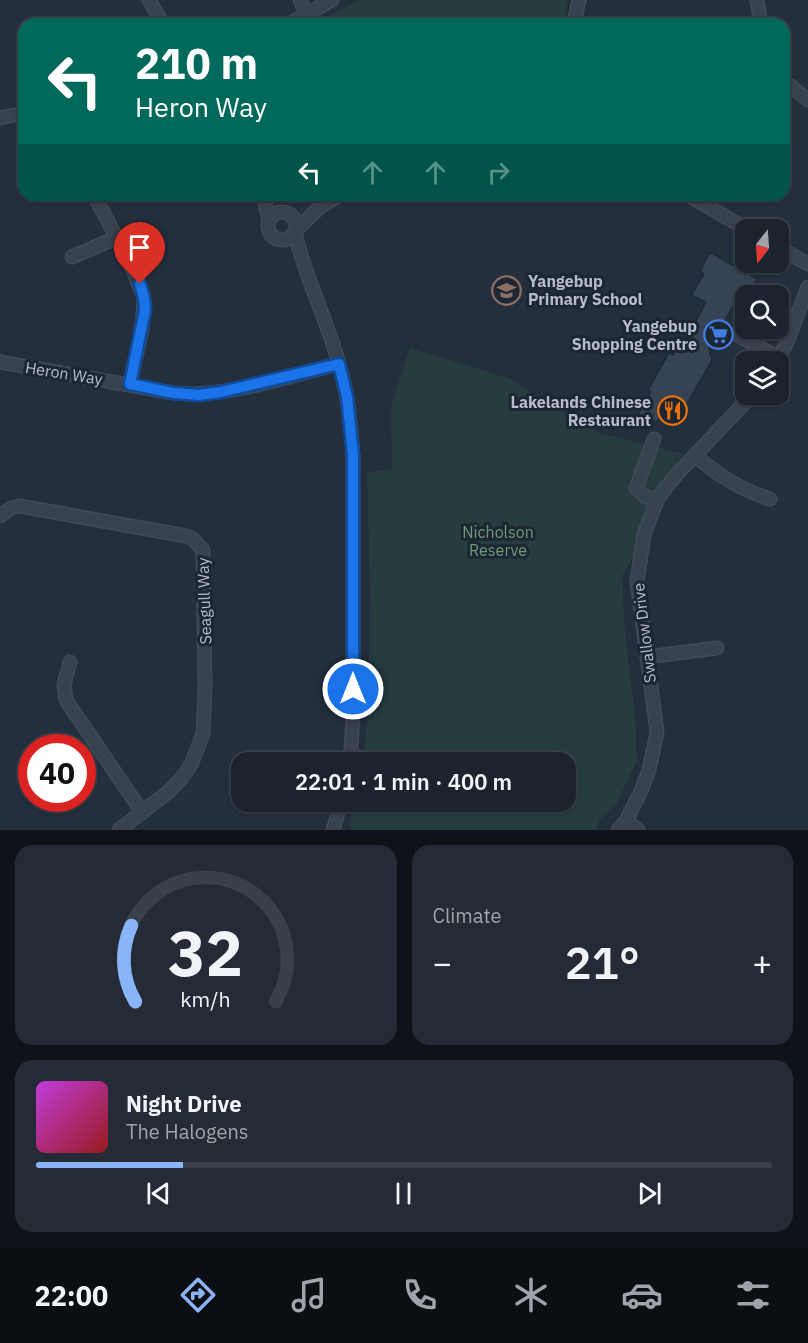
<!DOCTYPE html>
<meta charset="utf-8">
<style>
body{margin:0;font-family:"IBM Plex Sans",sans-serif;background:#242b36;color:#f1f3f6;height:100vh;display:flex;flex-direction:column;font-size:22px;white-space:nowrap}
*{box-sizing:border-box;margin:0}
p{font-size:20px;color:#a0a4aa}
.icon{flex:none;width:33px;height:33px;fill:none;stroke:currentColor;stroke-width:2;stroke-linecap:round;stroke-linejoin:round}
.map{position:relative;height:830px;overflow:hidden}
.drawer{display:flex;flex-direction:column;gap:15px;padding:15px;background:#0f1319;flex:1}
.drawer>*{flex:none}
.banner{position:absolute;left:18px;top:18px;width:772px;height:183px;border-radius:18px;box-shadow:0 2px 4px #0004,0 0 0 2px #39404a;background:#00695c;color:#fff;overflow:hidden}
.needle{width:39px;rotate:197deg}
.buttons{position:absolute;left:735px;top:219px;display:grid;gap:12px}
.buttons a{display:grid;place-items:center;width:54px;height:54px;border-radius:12px;background:#1b232e;box-shadow:0 2px 4px #0004,0 0 0 2px #39404a;font-size:30px}
.speed{position:absolute;left:18px;top:734px;display:flex;gap:12px;font-size:30px;font-weight:700;text-align:center}
.speed>*{display:grid;place-content:center;width:78px;height:78px;border-radius:50%;background:#1b232e;box-shadow:0 2px 4px #0004,0 0 0 2px #39404a;line-height:1}
.speed .limit{border:9px solid #d22;background:#fff;color:#111}
.pin{position:absolute;display:grid;place-items:center;width:51px;height:51px;color:#fff;margin:-62px -26px;border-radius:50% 50% 50% 0;rotate:-45deg;box-shadow:0 0 6px #0007}
.pin .icon{rotate:45deg}
.me{position:absolute;width:66px;margin:-33px;rotate:0deg;stroke-linejoin:round;filter:drop-shadow(0 0 4px #0008)}
.turn{display:flex;align-items:center;gap:21px;height:126px;padding:0 18px;font-size:27px}
.turn .icon{width:78px;height:78px;stroke-width:2.5}
.turn b{display:block;font-size:42px;line-height:51px}
.lanes{display:flex;align-items:center;height:57px;padding:0 18px;background:#0003;justify-content:center;gap:30px;direction:ltr}
.lanes .off{opacity:.35}
.big{font-size:45px;font-weight:600;line-height:1.1}
.drawer .card{flex:1;display:flex;flex-direction:column;justify-content:center;gap:9px;min-width:0;padding:0 21px;border-radius:18px;background:#242b36}
.drawer .dial{align-items:center;gap:0}
.dial svg{height:156px;overflow:visible;fill:none;stroke:#39404a;stroke-width:7;stroke-linecap:round;text-anchor:middle}
.dial text{fill:#f1f3f6;stroke:none}
.song{display:flex;align-items:center;gap:18px}
.cover{width:72px;height:72px;border-radius:9px;background:linear-gradient(135deg,hsl(290 70% 55%),hsl(0 70% 35%))}
.played{height:6px;border-radius:3px;background:linear-gradient(90deg,#8ab4f8 20%,#39404a 20%)}
.keys{display:flex;justify-content:space-around;direction:ltr}
.heat{display:flex;justify-content:space-between;align-items:center;font-size:33px;direction:ltr}
.drawer .tiles{flex:1;display:grid;gap:15px;grid-template-columns:1fr 1fr}
.card:last-child{grid-column:span 2}
.trip{position:absolute;left:231px;top:752px;width:345px;height:60px;border-radius:18px;background:#1b232e;box-shadow:0 2px 4px #0004,0 0 0 2px #39404a;font-weight:600;line-height:60px;text-align:center}
.tabs{display:flex;height:96px;justify-content:space-around;align-items:center;background:#0b0e12;color:#a0a4aa}
.tabs .icon{width:42px;height:42px}
.tabs .selected{color:#8ab4f8}
.tabs b{font-size:27px;color:#f1f3f6}
.map>svg:first-child{display:block}
.green{fill:#263c3f}
.building{fill:#364354;stroke:#1f2835;stroke-width:1.5}
.lines{fill:none;stroke-linecap:round;stroke-linejoin:round}
.minor-casing{stroke:#414a57;stroke-width:15}
.minor{stroke:#38414e;stroke-width:12}
.route-casing{stroke:#114b97;stroke-width:15}
.route{stroke:#1a73e8;stroke-width:10}
.labels{text-anchor:middle;dominant-baseline:central;stroke-width:6;stroke-linejoin:round;paint-order:stroke}
.poi-label{font-size:16px;font-weight:bold;fill:#b4bcc9;stroke:#1d2633;text-anchor:end}
.street-label{font-size:16px;fill:#b4bcc9;stroke:#1d2633}
.park-label{font-size:16px;fill:#6b9a76;stroke:#1d2633}
</style>
<div class="map">
<svg width="808" height="830" viewBox="0 0 808 830">
<rect width="100%" height="100%" fill="#242f3e"/>
<path class="green" d="M 358,0 L 568,0 L 564,24 L 314,24 Z
M 410,348 L 508,378 L 596,432 L 684,454 L 649,501 L 633,558 L 622,576 L 625,634 L 635,716 L 637,760 L 617,803 L 599,821 L 597,830 L 352,830 L 349,825 L 356,801 L 566,801 L 566,762 L 363,762 L 369,706 L 370,589 L 367,472 L 392,469 L 391,406 Z"/>
<path class="building" d="M 710,252 L 757,279 L 750,290 L 744,286 L 709,349 L 712,360 L 683,411 L 673,405 L 656,422 L 638,415 L 651,392 L 648,390 L 669,353 L 673,355 L 682,339 L 685,341 L 706,302 L 691,295 L 704,274 L 700,271 Z"/>
<g class="lines">
<defs>
<path id="minor" d="M 149,0 L 163,24
M 300,0 L 306,14
M 757,0 L 761,24
M 289,24 L 332,0
M 574,24 L 579,0
M 784,81 L 808,100
M 0,118 L 24,113
M 94,195 L 131,265 L 144,298 L 142,330 L 130,384
M 263,195 L 269,221
M 688,195 L 748,230
M268 226a14 14 0 1 1 28 0a14 14 0 1 1-28 0Z
M 296,230 L 320,207 L 340,195
M 295,233 C 305,278 327,319 339,364 C 348,394 351,424 353,455 L 353,717 L 350,762
M 778,247 L 808,264
M 72,257 L 116,238
M 739,336 L 779,358
M 0,362 L 173,393 C 228,398 286,377 339,364
M 777,362 L 787,342 L 808,287
M 654,439 L 636,488 L 644,496 L 657,501
M 695,455 C 717,475 741,490 770,499
M 0,516 L 11,508 L 20,506 L 186,536 L 193,539 L 203,550 L 205,687 L 203,734 L 191,765 L 181,779 L 167,793 L 119,830
M 647,657 L 717,648
M 70,662 L 64,685 L 66,700 L 142,812
M 626,821 L 638,830
M 333,830 L 342,801
M 618,830 L 626,821 L 641,791 L 649,770 L 657,732 L 637,581 L 644,535 L 658,498 L 677,474 L 753,394"/>
</defs>
<use href="#minor" class="minor-casing"/>
<use href="#minor" class="minor"/>
</g>
<g class="lines">
<defs>
<path id="route" d="M 140,284 L 144,298 L 145,310 L 130,384 L 174,393 L 199,395 L 221,392 L 339,364 L 347,397 L 353,455 L 353,689"/>
</defs>
<use href="#route" class="route-casing"/>
<use href="#route" class="route"/>
</g>
<defs>
<symbol id="school-ring" viewBox="-11 -11 22 22"><circle r="9.5" fill="#1d2633" stroke="#8d6e63" stroke-width="1.5"/><path d="M0-5L7-2L0 1L-7-2ZM-4 1L0 2.5L4 1V4Q0 6-4 4Z" fill="#8d6e63"/></symbol>
<symbol id="supermarket-ring" viewBox="-11 -11 22 22"><circle r="9.5" fill="#1d2633" stroke="#3f7fe0" stroke-width="1.5"/><path d="M-6-5.5h2.5l.6 2H6L4.5 2H-2.5L-4.4-4H-6ZM-1.5 3.2a1.3 1.3 0 1 0 .1 0ZM3 3.2a1.3 1.3 0 1 0 .1 0Z" fill="#3f7fe0"/></symbol>
<symbol id="restaurant-ring" viewBox="-11 -11 22 22"><circle r="9.5" fill="#1d2633" stroke="#e8710a" stroke-width="1.5"/><path d="M-5-6h1v4h1v-4h1v4h1v-4h1v5L-1.5 .5V6h-2V.5L-5-1ZM5-6V6H3V1.5H1.5Q1.5-4 5-6Z" fill="#e8710a"/></symbol>
</defs>
<g fill-rule="evenodd">
<use href="#school-ring" x="490" y="274" width="33" height="33"/>
<use href="#supermarket-ring" x="702" y="318" width="33" height="33"/>
<use href="#restaurant-ring" x="656" y="394" width="33" height="33"/>
</g>
<g class="labels">
<g class="poi-label">
<text x="528" y="281" text-anchor="start">Yangebup<tspan x="528" dy="18">Primary School</tspan></text>
<text x="697" y="326">Yangebup<tspan x="697" dy="18">Shopping Centre</tspan></text>
<text x="651" y="402">Lakelands Chinese<tspan x="651" dy="18">Restaurant</tspan></text>
</g>
<g class="street-label">
<text transform="translate(64 373) rotate(9)">Heron Way</text>
<text transform="translate(204 601) rotate(-92)">Seagull Way</text>
<text transform="translate(644 633) rotate(-97)">Swallow Drive</text>
</g>
<g class="park-label">
<text x="498" y="532">Nicholson<tspan x="498" dy="18">Reserve</tspan></text>
</g>
</g>
</svg>
<div class="buttons">
<a><svg class="needle" viewBox="-14 -14 28 28"><path d="M0-13l5 13h-10z" fill="#e53935"/><path d="M0 13l5-13h-10z" fill="#a0a4aa"/></svg></a>
<a><svg class="icon" aria-label="search" viewBox="0 0 24 24"><circle cx="10" cy="10" r="6"/><path d="M15 15l6 6"/></svg></a>
<a><svg class="icon" aria-label="layers" viewBox="0 0 24 24"><path d="M12 4l9 5-9 5-9-5zM3 14l9 5 9-5"/></svg></a>
</div>
<div class="speed"><div class="limit">40</div></div>
<div class="pin" style="left:140px;top:284px;background:#d93025"><svg class="icon" aria-label="arrive" viewBox="0 0 24 24"><path d="M6 21V4h12l-3 4 3 4H6"/></svg></div>
<svg class="me" style="left:353px;top:689px" viewBox="-20 -20 40 40"><circle r="17" fill="#1a73e8" stroke="#fff" stroke-width="3"/><path d="M0-11L8 9 0 5-8 9z" fill="#fff"/></svg>
<div class="trip">22:01 · 1 min · 400 m</div>
<div class="banner">
<div class="turn"><svg class="icon" aria-label="left" viewBox="0 0 24 24"><path d="M17 20v-9H6M10 6l-5 5 5 5"/></svg><div><b>210 m</b>Heron Way</div></div>
<div class="lanes"><svg class="icon" aria-label="left" viewBox="0 0 24 24"><path d="M17 20v-9H6M10 6l-5 5 5 5"/></svg><svg class="icon off" aria-label="ahead" viewBox="0 0 24 24"><path d="M12 20V5M6 11l6-6 6 6"/></svg><svg class="icon off" aria-label="ahead" viewBox="0 0 24 24"><path d="M12 20V5M6 11l6-6 6 6"/></svg><svg class="icon off" aria-label="right" viewBox="0 0 24 24"><path d="M7 20v-9h11M14 6l5 5-5 5"/></svg></div>
</div>
</div>
<section class="drawer">
<div class="tiles">
<div class="card dial"><svg viewBox="0 0 100 80">
<path d="M14 69A42 42 0 1 1 86 69"/>
<path d="M14 69A42 42 0 0 1 12 30" stroke="#8ab4f8"/>
<text x="50" y="56" font-size="32" font-weight="700">32</text>
<text x="50" y="72" font-size="11">km/h</text>
</svg></div>
<div class="card"><p>Climate</p>
<div class="heat"><a>−</a><b class="big">21°</b><a>+</a></div>
</div>
<div class="card">
<div class="song"><i class="cover"></i><div><b>Night Drive</b><p>The Halogens</p></div></div>
<div class="played"></div>
<div class="keys"><svg class="icon" aria-label="previous" viewBox="0 0 24 24"><path d="M18 5L8 12l10 7zM5 5v14"/></svg><svg class="icon" aria-label="pause" viewBox="0 0 24 24"><path d="M8 5v14M16 5v14"/></svg><svg class="icon" aria-label="next" viewBox="0 0 24 24"><path d="M6 5l10 7-10 7zM19 5v14"/></svg></div>
</div>
</div>
</section>
<nav class="tabs">
<b>22:00</b>
<svg class="icon selected" aria-label="directions" viewBox="0 0 24 24"><path d="M12 3l9 9-9 9-9-9zM9 14v-3h6M13 9l2 2-2 2"/></svg>
<svg class="icon" aria-label="music" viewBox="0 0 24 24"><path d="M9 18V5l10-2v13"/><circle cx="6" cy="18" r="3"/><circle cx="16" cy="16" r="3"/></svg>
<svg class="icon" aria-label="phone" viewBox="0 0 24 24"><path d="M5 4h4l2 5-3 2q2 4 5 5l2-3 5 2v4C11 20 4 13 5 4z"/></svg>
<svg class="icon" aria-label="climate" viewBox="0 0 24 24"><path d="M12 3v18M4 7l16 10M4 17L20 7"/></svg>
<svg class="icon" aria-label="car" viewBox="0 0 24 24"><path d="M5 17H2v-5l4-1 3-4h7l3 4 3 1v5h-3M9 17h6M6 11h13"/><circle cx="7" cy="17" r="2"/><circle cx="17" cy="17" r="2"/></svg>
<svg class="icon" aria-label="filters" viewBox="0 0 24 24"><path d="M4 7h16M4 17h16"/><circle cx="9" cy="7" r="2"/><circle cx="15" cy="17" r="2"/></svg>
</nav>
